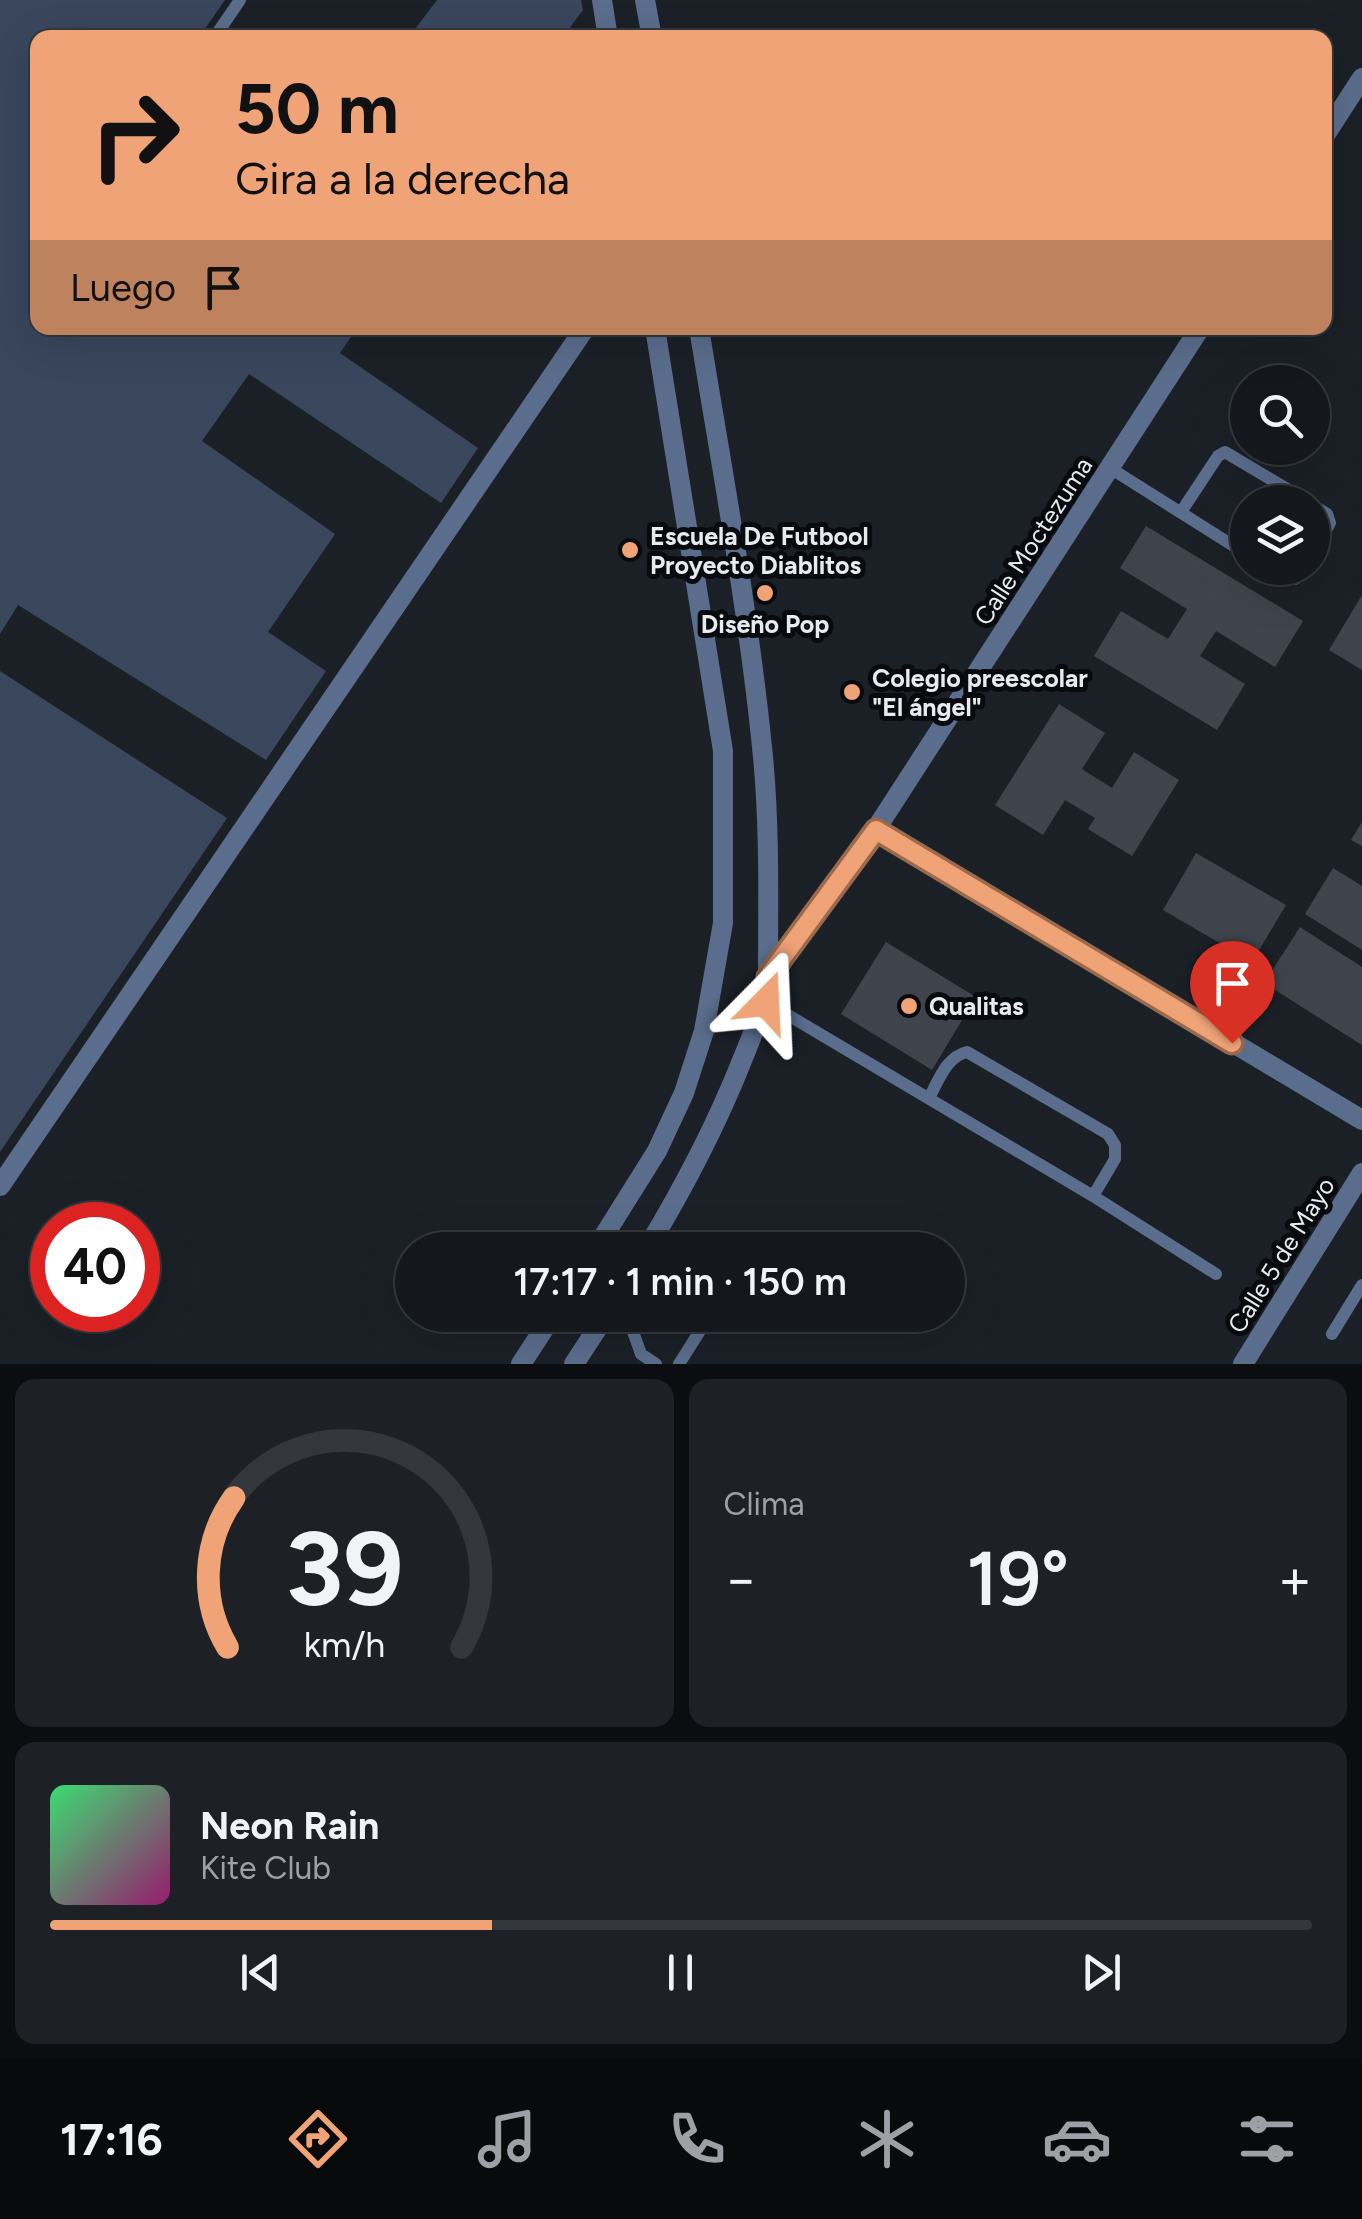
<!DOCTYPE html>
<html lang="es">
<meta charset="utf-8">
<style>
body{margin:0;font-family:Figtree,sans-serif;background:#1d2126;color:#f1f3f6;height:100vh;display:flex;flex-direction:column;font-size:38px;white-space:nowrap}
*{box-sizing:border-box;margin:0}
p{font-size:32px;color:#9da0a4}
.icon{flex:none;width:55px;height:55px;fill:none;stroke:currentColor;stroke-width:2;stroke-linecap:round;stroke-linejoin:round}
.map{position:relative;height:1364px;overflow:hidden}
.drawer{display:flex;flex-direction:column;gap:15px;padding:15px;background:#0b0d10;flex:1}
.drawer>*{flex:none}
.guide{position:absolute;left:30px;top:30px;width:1302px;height:305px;border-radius:20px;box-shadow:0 10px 40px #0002,0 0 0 2px #33373b;background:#efa377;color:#111;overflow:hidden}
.buttons{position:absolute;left:1230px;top:365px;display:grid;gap:20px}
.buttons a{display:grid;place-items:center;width:100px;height:100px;border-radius:50%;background:#14181d;box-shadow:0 10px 40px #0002,0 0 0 2px #33373b;font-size:50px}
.speed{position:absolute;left:30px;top:1202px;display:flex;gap:20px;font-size:50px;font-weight:700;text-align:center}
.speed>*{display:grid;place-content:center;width:130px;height:130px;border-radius:50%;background:#14181d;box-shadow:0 10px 40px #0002,0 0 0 2px #33373b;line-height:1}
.speed .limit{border:15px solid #d22;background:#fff;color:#111}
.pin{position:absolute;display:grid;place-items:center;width:85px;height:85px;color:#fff;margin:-102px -42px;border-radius:50% 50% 50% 0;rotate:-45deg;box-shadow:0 0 10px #0007}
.pin .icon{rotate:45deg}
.me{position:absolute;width:110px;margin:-55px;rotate:21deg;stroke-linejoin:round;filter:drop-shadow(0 0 8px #0008)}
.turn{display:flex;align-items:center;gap:35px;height:210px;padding:0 40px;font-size:45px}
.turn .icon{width:130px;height:130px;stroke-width:2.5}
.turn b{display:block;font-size:70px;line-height:85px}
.then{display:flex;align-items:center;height:95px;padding:0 40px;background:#0003;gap:20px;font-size:38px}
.big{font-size:75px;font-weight:600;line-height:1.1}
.drawer .card{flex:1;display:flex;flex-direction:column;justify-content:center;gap:15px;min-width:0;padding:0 35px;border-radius:20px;background:#1d2126}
.drawer .dial{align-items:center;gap:0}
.dial svg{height:260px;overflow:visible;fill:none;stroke:#33373b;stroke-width:7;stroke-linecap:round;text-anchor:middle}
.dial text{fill:#f1f3f6;stroke:none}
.song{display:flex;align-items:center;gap:30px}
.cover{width:120px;height:120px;border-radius:15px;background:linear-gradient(135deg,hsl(140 70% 55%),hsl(320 70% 35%))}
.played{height:10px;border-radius:5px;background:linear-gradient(90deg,#efa377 35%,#33373b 35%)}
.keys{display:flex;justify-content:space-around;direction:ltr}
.heat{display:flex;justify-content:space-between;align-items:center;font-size:55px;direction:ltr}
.drawer .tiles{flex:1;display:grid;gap:15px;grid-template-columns:1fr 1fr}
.card:last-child{grid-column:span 2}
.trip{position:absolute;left:395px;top:1232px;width:570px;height:100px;border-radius:50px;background:#14181d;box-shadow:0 10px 40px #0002,0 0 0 2px #33373b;font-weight:600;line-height:100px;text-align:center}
.menu{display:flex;height:160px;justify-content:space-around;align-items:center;background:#080a0c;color:#9da0a4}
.menu .icon{width:70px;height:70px}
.menu .active{color:#efa377}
.menu b{font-size:45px;color:#f1f3f6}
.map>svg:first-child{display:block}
.green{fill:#39465c}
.building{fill:#3f444c}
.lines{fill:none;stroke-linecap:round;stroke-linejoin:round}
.service{stroke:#5a6d8c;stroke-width:12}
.minor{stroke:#5a6d8c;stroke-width:20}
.tertiary{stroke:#5a6d8c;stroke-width:20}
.route-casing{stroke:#9b6a4d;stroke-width:25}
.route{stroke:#efa377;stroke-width:18}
.poi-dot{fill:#efa377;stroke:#080a0d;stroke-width:4}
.labels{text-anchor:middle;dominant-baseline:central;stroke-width:10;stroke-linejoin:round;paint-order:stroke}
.poi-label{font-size:25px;font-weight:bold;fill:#e7eaef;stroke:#080a0d;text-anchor:start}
.street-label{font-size:25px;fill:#e7eaef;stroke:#080a0d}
</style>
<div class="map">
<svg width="1362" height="1364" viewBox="0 0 1362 1364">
<rect width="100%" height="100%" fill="#1b2027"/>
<path class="green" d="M 0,0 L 225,0 L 199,37 L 38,38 L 38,328 L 357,328 L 340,353 L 478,448 L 441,503 L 249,374 L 202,441 L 335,534 L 268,632 L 326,671 L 266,760 L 18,605 L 0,634 Z
M 437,0 L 581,0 L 583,10 L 563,37 L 409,37 Z
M 0,671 L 227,818 L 0,1152 Z"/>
<path class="building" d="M 1146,526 L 1303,621 L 1275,667 L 1216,631 L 1200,656 L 1245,684 L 1217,730 L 1094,656 L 1121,611 L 1168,639 L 1187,609 L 1120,568 Z
M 1362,595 L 1362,670 L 1329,650 Z
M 1059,704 L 1105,733 L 1082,769 L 1112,788 L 1134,752 L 1179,780 L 1132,856 L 1088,829 L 1095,818 L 1065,800 L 1043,835 L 995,805 Z
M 1362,822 L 1362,846 L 1351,840 Z
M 1196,853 L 1286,905 L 1252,962 L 1163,910 Z
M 1333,868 L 1362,886 L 1362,950 L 1305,914 Z
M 1300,927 L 1362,967 L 1362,1045 L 1264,983 Z
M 886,942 L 976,997 L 932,1070 L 841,1014 Z"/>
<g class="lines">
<path class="service" d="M 214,38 L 240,0
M 1110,468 L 1248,555
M 1312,505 L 1327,514 L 1330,523 L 1312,556
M 1181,512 L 1218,456 L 1225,452 L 1309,502
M 1266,568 L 1284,577 L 1295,579 L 1306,568
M 766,1002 L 1093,1196 L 1216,1274
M 929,1098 C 939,1080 946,1057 967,1052 L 1108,1134 L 1115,1145 L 1115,1159 L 1093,1196
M 627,1315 L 641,1354 L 656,1364
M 1332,1334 L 1362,1285
M 679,1364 L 710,1315"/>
<path class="minor" d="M 1325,135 L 1362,78
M 876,829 L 1362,1120
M 768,977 L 876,829 L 1200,328
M 0,1186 L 585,328
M 1243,1364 L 1362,1173"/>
<path class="tertiary" d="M 602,0 L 608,38
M 645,0 L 652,38
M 595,1250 L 657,1151 L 684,1093 L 704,1031 L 723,923 L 723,751 L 655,328
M 646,1250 C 683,1189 717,1124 743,1058 C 754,1031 765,1006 768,977 C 768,904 770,830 763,757 C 749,613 722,470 699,328
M 521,1364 L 553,1315
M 574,1364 L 606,1315"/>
</g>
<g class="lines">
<defs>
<path id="route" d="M 766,1002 L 768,977 L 876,830 L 1232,1043"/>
</defs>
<use href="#route" class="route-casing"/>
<use href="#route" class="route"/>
</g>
<g class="poi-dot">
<circle cx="630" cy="550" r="10"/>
<circle cx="765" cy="593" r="10"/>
<circle cx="852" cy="692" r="10"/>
<circle cx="909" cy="1006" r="10"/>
</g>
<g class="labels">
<g class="poi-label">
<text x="650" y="536">Escuela De Futbool<tspan x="650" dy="29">Proyecto Diablitos</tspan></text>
<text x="765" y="624" text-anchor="middle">Diseño Pop</text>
<text x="872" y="678">Colegio preescolar<tspan x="872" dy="29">"El ángel"</tspan></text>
<text x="929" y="1006">Qualitas</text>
</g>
<g class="street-label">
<text transform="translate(1033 541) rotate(-57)">Calle Moctezuma</text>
<text transform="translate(1281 1255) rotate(-58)">Calle 5 de Mayo</text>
</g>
</g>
</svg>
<div class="buttons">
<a><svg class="icon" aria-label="search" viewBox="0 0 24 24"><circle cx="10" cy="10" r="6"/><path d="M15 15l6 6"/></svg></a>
<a><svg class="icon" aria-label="layers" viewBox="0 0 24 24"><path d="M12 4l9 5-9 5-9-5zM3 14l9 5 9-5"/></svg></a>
</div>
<div class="speed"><div class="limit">40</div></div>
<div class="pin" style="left:1232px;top:1043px;background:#d93025"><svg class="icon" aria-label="arrive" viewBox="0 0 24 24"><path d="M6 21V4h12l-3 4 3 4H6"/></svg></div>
<svg class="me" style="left:766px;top:1002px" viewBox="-20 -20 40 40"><path d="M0-17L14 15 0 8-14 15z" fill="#efa377" stroke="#fff" stroke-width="4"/></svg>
<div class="trip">17:17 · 1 min · 150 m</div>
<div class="guide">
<div class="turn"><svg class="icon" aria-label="right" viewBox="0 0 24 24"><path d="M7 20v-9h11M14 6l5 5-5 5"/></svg><div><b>50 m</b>Gira a la derecha</div></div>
<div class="then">Luego<svg class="icon" aria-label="arrive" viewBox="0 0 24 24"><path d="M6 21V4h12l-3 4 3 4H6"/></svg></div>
</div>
</div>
<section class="drawer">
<div class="tiles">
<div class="card dial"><svg viewBox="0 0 100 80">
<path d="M14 69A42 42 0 1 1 86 69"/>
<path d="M14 69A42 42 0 0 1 16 23" stroke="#efa377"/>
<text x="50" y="56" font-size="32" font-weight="700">39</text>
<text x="50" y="72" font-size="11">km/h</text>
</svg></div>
<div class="card"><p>Clima</p>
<div class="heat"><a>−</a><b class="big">19°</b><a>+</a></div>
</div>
<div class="card">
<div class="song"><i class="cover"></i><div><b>Neon Rain</b><p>Kite Club</p></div></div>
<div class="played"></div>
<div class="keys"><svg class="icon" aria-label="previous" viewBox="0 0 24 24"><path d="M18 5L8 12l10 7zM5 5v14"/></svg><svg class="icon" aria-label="pause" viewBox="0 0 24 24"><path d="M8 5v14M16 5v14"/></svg><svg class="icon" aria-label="next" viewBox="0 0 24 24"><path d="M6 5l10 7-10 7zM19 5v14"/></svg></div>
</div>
</div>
</section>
<nav class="menu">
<b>17:16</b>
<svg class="icon active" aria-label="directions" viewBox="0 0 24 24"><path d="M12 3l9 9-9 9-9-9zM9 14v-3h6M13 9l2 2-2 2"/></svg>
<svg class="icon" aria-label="music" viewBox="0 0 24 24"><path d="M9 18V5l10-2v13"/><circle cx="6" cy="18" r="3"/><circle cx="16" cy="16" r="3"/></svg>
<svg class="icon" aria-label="phone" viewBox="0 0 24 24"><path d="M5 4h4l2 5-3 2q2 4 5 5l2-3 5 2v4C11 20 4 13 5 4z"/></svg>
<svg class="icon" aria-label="climate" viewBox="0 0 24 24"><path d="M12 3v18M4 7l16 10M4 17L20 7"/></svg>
<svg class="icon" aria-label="car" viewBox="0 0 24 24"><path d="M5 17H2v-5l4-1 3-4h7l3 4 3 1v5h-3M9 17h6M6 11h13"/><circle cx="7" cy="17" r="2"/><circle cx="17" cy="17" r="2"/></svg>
<svg class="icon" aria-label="filters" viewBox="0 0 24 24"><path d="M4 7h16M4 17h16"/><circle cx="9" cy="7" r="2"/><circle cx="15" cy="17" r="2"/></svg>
</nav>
